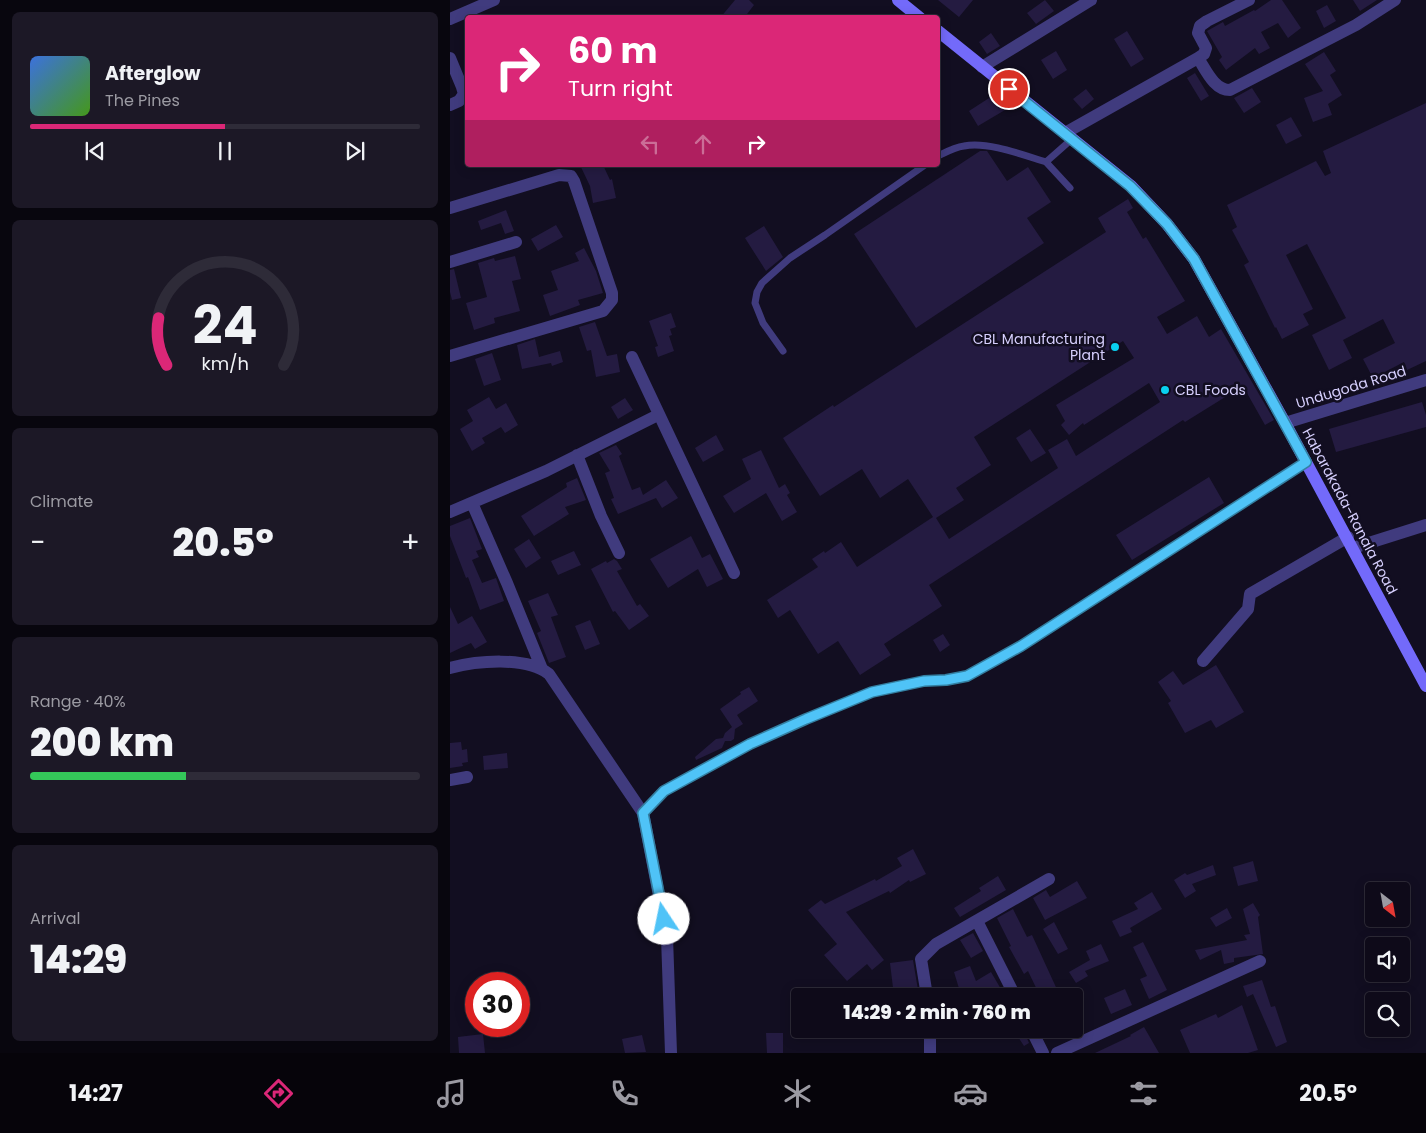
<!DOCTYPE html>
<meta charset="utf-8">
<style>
body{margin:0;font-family:Poppins,sans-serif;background:#1c1826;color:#f1f3f6;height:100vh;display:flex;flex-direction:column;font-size:19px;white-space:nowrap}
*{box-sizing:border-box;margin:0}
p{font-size:16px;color:#9b9aa2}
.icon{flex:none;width:28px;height:28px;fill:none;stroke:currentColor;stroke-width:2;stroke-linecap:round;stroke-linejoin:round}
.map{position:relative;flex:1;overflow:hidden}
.details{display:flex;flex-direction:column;gap:12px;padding:12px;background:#08060e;width:450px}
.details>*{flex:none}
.top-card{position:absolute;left:15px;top:15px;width:475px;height:152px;border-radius:5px;box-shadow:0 2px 12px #0003,0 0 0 1px #2e2b38;background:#db2777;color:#fff;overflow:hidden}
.needle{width:32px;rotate:149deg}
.fabs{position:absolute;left:915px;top:882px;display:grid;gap:10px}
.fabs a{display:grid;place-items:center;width:45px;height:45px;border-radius:5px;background:#0e0a19;box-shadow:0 2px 12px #0003,0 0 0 1px #2e2b38;font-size:25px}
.speed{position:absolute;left:15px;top:972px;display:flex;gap:10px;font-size:25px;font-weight:700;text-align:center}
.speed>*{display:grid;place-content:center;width:65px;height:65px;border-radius:50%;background:#0e0a19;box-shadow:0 2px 12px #0003,0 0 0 1px #2e2b38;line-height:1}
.speed .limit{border:8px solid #d22;background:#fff;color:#111}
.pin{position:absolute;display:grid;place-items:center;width:42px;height:42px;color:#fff;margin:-21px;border:2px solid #fff;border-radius:50%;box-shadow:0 1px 5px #0007}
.me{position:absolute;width:55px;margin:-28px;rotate:349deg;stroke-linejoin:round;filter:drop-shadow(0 0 4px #0008)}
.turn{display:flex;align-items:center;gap:18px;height:105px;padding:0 20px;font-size:22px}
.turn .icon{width:65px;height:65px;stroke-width:2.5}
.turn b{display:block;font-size:35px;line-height:42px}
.lanes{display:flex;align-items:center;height:48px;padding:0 20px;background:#0003;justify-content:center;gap:25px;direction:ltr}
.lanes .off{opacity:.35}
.big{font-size:38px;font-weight:800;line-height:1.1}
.details .widget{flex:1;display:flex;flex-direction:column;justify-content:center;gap:8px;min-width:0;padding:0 18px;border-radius:8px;background:#1c1826}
.details .dial{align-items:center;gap:0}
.dial svg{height:130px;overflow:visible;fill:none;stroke:#2e2b38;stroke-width:7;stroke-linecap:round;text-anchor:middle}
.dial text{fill:#f1f3f6;stroke:none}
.song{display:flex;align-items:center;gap:15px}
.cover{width:60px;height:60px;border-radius:8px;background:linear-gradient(135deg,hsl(220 70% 55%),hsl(100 70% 35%))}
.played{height:5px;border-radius:2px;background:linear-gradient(90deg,#db2777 50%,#2e2b38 50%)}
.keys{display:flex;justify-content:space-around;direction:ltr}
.heat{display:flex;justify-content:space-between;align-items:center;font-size:28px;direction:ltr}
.charge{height:8px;border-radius:4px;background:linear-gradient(90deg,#34c759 40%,#2e2b38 0)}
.trip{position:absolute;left:341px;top:988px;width:292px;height:50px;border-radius:5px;background:#0e0a19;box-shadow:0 2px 12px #0003,0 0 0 1px #2e2b38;font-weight:800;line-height:50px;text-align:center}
.dock{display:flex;height:80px;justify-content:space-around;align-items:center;background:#06040a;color:#9b9aa2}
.dock .icon{width:35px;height:35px}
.dock .selected{color:#db2777}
.dock b{font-size:22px;color:#f1f3f6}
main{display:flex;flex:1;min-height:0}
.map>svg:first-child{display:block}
.building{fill:#241b41;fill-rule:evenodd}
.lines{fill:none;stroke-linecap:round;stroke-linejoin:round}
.service{stroke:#403b7e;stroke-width:7}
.minor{stroke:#403b7e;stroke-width:12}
.secondary{stroke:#736afa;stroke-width:12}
.route-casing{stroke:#337fa1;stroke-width:12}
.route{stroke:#4fc3f7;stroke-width:9}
.poi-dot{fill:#09d0f0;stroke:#120e21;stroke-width:2}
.labels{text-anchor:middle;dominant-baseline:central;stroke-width:5;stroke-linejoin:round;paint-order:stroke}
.poi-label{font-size:14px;fill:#d6cffd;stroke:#120e21;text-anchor:end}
.street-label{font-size:14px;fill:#d6cffd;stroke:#120e21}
</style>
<main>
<section class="details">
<div class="widget">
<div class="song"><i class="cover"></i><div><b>Afterglow</b><p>The Pines</p></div></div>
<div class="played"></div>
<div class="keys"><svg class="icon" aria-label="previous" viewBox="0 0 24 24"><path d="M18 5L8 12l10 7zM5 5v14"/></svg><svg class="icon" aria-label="pause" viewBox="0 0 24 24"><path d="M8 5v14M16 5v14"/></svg><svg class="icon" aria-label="next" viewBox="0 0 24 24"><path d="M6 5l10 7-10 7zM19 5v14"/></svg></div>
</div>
<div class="widget dial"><svg viewBox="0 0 100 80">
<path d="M14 69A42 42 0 1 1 86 69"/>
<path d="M14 69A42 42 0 0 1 9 40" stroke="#db2777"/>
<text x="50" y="56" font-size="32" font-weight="700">24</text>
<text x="50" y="72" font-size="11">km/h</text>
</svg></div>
<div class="widget"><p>Climate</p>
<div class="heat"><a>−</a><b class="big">20.5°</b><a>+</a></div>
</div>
<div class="widget"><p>Range · 40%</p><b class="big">200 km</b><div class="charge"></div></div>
<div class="widget"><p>Arrival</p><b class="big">14:29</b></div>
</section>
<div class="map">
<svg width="976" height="1053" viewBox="0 0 976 1053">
<rect width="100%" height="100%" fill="#120e21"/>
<path class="building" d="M 285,0 L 299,0 L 304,5 L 294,18 L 270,18 Z
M 488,0 L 523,0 L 509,17 Z
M 595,0 L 604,11 L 586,24 L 577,13 Z
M 821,0 L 832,0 L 851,28 L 838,38 L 828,23 L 811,32 L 820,48 L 809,54 L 805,48 L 776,70 L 769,60 L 772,57 L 757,31 L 773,22 L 775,26 L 804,10 L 805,11 Z
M 903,0 L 927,0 L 910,11 Z
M 877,5 L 886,21 L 874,28 L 866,11 Z
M 677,31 L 694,59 L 681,67 L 664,39 Z
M 541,33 L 550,46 L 537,54 L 529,42 Z
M 606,51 L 617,70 L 603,79 L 591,60 Z
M 874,52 L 886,71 L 880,75 L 892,95 L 878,104 L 882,115 L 863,122 L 854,98 L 873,91 L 855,64 Z
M 745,73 L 759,96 L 751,101 L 737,78 Z
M 802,88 L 811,102 L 794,113 L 784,98 Z
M 636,89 L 644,99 L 632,109 L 623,99 Z
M 550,91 L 560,107 L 528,126 L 519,111 Z
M 976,103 L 976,361 L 957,370 L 954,362 L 923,378 L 913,359 L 945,343 L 933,319 L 893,340 L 902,358 L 879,370 L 862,335 L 896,318 L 857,244 L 836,255 L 863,309 L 853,314 L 859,325 L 832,339 L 826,327 L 825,328 L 794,265 L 799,262 L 782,230 L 787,227 L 777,205 L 866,161 L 875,176 L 881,173 L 873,151 Z
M 841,117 L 852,136 L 836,144 L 826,125 Z
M 530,151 L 537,151 L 557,181 L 578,167 L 601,202 L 577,218 L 594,243 L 466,328 L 404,234 Z
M 130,165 L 153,165 L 160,180 L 162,179 L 166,198 L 143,203 L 140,186 Z
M 678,199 L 683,208 L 677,212 L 693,239 L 696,237 L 735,301 L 707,317 L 717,334 L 747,316 L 759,337 L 771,329 L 824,420 L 815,425 L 793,386 L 735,422 L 733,420 L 479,585 L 492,606 L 434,644 L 441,655 L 410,675 L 388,641 L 368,654 L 340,610 L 328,618 L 317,600 L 368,567 L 362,559 L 374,551 L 375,553 L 391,542 L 407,567 L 483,517 L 458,479 L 430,498 L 412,469 L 370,496 L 333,438 L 383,405 L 384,407 L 656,232 L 648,218 ZM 673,341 L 684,358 L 606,405 L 615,421 L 611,425 L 619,435 L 633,423 L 634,425 L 699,383 L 710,402 L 626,456 L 617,439 L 598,450 L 608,468 L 499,539 L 486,518 L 514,500 L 506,488 L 541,465 L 524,437 Z
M 56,210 L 64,231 L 55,234 L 51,223 L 31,230 L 28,221 Z
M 106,225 L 113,237 L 88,251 L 81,239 Z
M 314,226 L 333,257 L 316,271 L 295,238 Z
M 134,248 L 146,271 L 153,293 L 128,300 L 130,305 L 100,316 L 93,295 L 108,290 L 101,271 L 129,261 L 125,253 Z
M 65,256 L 71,279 L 62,281 L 70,311 L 44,318 L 45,323 L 24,330 L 16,303 L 37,297 L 28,263 L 44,258 L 45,261 Z
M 4,269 L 11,298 L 2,300 L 0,292 L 0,270 Z
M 221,313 L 226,327 L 220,329 L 222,335 L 219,336 L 224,351 L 208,357 L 205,347 L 208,346 L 199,321 Z
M 145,322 L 157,356 L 167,354 L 170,372 L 146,377 L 141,350 L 137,351 L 129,327 Z
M 85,339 L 89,357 L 110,351 L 113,362 L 102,366 L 101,363 L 72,369 L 67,345 Z
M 42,353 L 51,380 L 34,386 L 25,359 Z
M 39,397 L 46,409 L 56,403 L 68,425 L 55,433 L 51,427 L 32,438 L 35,443 L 22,451 L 10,429 L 23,421 L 17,410 Z
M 175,398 L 183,410 L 168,419 L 161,407 Z
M 972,402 L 976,415 L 976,427 L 886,452 L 879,429 Z
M 580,429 L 596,453 L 581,462 L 566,438 Z
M 266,435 L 274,450 L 253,462 L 245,448 Z
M 166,445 L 172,454 L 169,456 L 182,490 L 190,487 L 193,495 L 216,480 L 228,498 L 212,508 L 206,498 L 168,514 L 161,499 L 164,498 L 155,473 L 160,471 L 149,453 Z
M 311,450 L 329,488 L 335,484 L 340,493 L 337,495 L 347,512 L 332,521 L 316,493 L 284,513 L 273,496 L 301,479 L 292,459 Z
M 759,477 L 774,503 L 682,560 L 666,535 Z
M 127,478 L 136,500 L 115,507 L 119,514 L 84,536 L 71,516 L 117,487 L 116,483 Z
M 20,518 L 32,549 L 26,551 L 29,557 L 22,560 L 32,583 L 46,578 L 54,601 L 30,610 L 18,577 L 16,578 L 0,536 L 0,526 Z
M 241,536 L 252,558 L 260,554 L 273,579 L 257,587 L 248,569 L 218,588 L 200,559 Z
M 79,539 L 91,558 L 76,568 L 64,549 Z
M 124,551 L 131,565 L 108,575 L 101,561 Z
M 164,559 L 167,561 L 172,569 L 167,571 L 187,606 L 190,604 L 199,616 L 179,630 L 165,611 L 163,612 L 141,569 L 156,561 L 157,563 Z
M 98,593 L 108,615 L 101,617 L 116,657 L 99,663 L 87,633 L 91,631 L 78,601 Z
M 0,607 L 8,624 L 22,616 L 37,642 L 25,649 L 21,643 L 0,653 Z
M 140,620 L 150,644 L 135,650 L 125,626 Z
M 493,634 L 500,645 L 490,652 L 483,640 Z
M 766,665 L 794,712 L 766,728 L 761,720 L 735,733 L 718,703 L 721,701 L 708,682 L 723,671 L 733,685 Z
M 299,687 L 308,701 L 287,715 L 293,724 L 285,729 L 284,739 L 281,741 L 275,741 L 272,748 L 246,760 L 245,757 L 266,739 L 273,738 L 275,733 L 282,727 L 270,709 L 291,694 L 290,692 Z
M 11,742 L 12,750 L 17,749 L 18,762 L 12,763 L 13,766 L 0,768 L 0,743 Z
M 57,753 L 58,768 L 34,770 L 33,756 Z
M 463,849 L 476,874 L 460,882 L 459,880 L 440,893 L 439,891 L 396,912 L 434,960 L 422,970 L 417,964 L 397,981 L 374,955 L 387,944 L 358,910 L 371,900 L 375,904 L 425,879 L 426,881 L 452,866 L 447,858 Z
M 803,861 L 808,881 L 788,886 L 783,867 Z
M 763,865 L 766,875 L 742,884 L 746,891 L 735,898 L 724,880 L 735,873 L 737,875 Z
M 548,876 L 556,890 L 510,917 L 504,908 L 531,891 L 529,888 Z
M 627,881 L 637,898 L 595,920 L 583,898 L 596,890 L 600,897 Z
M 702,892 L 712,909 L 680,928 L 682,932 L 670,937 L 662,921 L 688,909 L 684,903 Z
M 803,903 L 810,915 L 808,917 L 813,954 L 784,958 L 784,962 L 774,964 L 771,950 L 750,960 L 745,950 L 797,940 L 794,935 L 800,934 L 793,909 Z
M 777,908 L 782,918 L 766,927 L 760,918 Z
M 563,909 L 577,937 L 582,935 L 610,996 L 590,996 L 578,971 L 574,974 L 559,947 L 561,946 L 547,918 Z
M 604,922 L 618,949 L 608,954 L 593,929 Z
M 523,933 L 533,951 L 521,958 L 510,940 Z
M 693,942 L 717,990 L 699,999 L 690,979 L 697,976 L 683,947 Z
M 651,944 L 659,961 L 635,971 L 638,976 L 626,983 L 619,972 L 640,960 L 636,951 Z
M 463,960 L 469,996 L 444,996 L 440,963 Z
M 520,966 L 526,981 L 541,972 L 555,996 L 539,996 L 534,987 L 511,995 L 504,972 Z
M 812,980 L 821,1007 L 825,1006 L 837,1042 L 826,1047 L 803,994 L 797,997 L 793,986 Z
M 675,989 L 682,1005 L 661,1014 L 654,998 Z
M 792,1005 L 808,1050 L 798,1053 L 740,1053 L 730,1030 L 766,1014 L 768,1018 Z
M 694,1027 L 709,1053 L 645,1053 L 681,1036 L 680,1035 Z
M 563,1029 L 573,1029 L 579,1043 L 574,1046 Z
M 316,1033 L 333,1033 L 333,1053 L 317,1053 Z
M 33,1034 L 35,1053 L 9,1053 L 8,1037 Z
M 192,1035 L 196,1052 L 175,1053 L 172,1039 Z"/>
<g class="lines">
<path class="service" d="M 488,156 C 496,152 505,147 514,146 C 537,141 573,155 596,162 L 622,139
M 596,162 L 620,188
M 333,351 L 313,323 L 305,303 L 307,292 L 312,283 L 340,258 L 375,235 L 475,165
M 193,813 L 213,791 L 300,744 L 356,719 L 422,692 L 474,681 L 496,680 L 517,676 L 571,646 L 856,462"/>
<path class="minor" d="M 0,19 L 44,0
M 0,58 L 12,87 L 14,94 L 9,101 L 0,105
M 748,58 C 756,70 764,90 780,90 L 906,25 L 945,0
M 532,67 L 641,0
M 615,133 L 748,58 L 754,54 L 756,48 L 748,33 L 750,26 L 757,21 L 799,0
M 0,208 L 109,175 L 121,176 L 124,181 L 162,293 L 162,300 L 153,311 L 0,356
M 0,262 L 66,242
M 182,357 L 284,573
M 835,423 L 976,380
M 127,455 L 151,516 L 169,553
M 22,503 L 57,583 L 92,669
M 0,512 L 96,471 L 208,415
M 903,548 L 976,525
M 753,661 L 798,609 L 800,594 L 898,537
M 0,668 C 26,661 76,656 99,674 L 193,813 L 217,937 L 221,1053
M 0,780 L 17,777
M 527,921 L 565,996
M 477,996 L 471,959 L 486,944 L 599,879
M 480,1029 L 480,1053
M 581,1029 L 593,1053
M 607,1053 L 810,961"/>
<path class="secondary" d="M 448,0 L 470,18
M 488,31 L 681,186 L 717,224 L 744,259 L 835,423 L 976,686"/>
</g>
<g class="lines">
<defs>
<path id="route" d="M 214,919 L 193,813 L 214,791 L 300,744 L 356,719 L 422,692 L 474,681 L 496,680 L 517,676 L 571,646 L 856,462 L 744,259 L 717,224 L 680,186 L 559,89"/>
</defs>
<use href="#route" class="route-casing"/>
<use href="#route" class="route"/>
</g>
<g class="poi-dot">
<circle cx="665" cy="347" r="5"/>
<circle cx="715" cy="390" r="5"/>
</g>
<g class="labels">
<g class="poi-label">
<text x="655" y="339">CBL Manufacturing<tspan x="655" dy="16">Plant</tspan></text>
<text x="725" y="390" text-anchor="start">CBL Foods</text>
</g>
<g class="street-label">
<text transform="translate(901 387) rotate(-17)">Undugoda Road</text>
<text transform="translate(900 511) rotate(62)">Habarakada-Ranala Road</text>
</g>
</g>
</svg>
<div class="fabs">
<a><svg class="needle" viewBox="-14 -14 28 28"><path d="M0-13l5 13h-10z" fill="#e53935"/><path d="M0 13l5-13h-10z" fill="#9b9aa2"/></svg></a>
<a><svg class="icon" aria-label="sound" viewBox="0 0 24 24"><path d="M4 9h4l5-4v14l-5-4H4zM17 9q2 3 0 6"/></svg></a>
<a><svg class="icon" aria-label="search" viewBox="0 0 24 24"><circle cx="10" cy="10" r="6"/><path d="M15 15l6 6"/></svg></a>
</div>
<div class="speed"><div class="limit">30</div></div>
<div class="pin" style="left:559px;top:89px;background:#d93025"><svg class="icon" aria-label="arrive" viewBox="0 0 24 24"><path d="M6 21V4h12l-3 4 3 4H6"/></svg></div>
<svg class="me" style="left:214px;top:919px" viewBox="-20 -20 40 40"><circle r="19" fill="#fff"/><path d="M0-13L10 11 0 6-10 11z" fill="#4fc3f7"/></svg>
<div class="trip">14:29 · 2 min · 760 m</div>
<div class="top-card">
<div class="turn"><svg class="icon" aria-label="right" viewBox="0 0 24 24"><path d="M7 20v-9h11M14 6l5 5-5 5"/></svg><div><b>60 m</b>Turn right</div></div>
<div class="lanes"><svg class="icon off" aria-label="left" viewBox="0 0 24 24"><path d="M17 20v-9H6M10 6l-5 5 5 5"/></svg><svg class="icon off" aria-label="ahead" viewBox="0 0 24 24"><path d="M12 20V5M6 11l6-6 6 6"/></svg><svg class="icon" aria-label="right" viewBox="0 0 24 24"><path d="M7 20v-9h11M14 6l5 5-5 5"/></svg></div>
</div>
</div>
</main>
<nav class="dock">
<b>14:27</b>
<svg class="icon selected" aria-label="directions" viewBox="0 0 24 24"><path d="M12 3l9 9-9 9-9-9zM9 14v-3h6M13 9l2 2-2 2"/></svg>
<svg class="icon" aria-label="music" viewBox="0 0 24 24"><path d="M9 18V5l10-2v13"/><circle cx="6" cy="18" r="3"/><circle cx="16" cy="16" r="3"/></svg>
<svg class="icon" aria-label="phone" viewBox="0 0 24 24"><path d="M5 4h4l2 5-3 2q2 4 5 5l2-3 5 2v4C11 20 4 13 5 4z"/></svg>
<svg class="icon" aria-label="climate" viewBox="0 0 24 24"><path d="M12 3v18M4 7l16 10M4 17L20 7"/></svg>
<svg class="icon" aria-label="car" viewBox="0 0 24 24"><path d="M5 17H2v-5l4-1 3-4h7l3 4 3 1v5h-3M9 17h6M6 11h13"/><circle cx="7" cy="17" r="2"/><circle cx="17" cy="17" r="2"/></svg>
<svg class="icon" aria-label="filters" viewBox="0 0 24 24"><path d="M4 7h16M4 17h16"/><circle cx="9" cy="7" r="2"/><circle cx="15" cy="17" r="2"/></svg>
<b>20.5°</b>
</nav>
